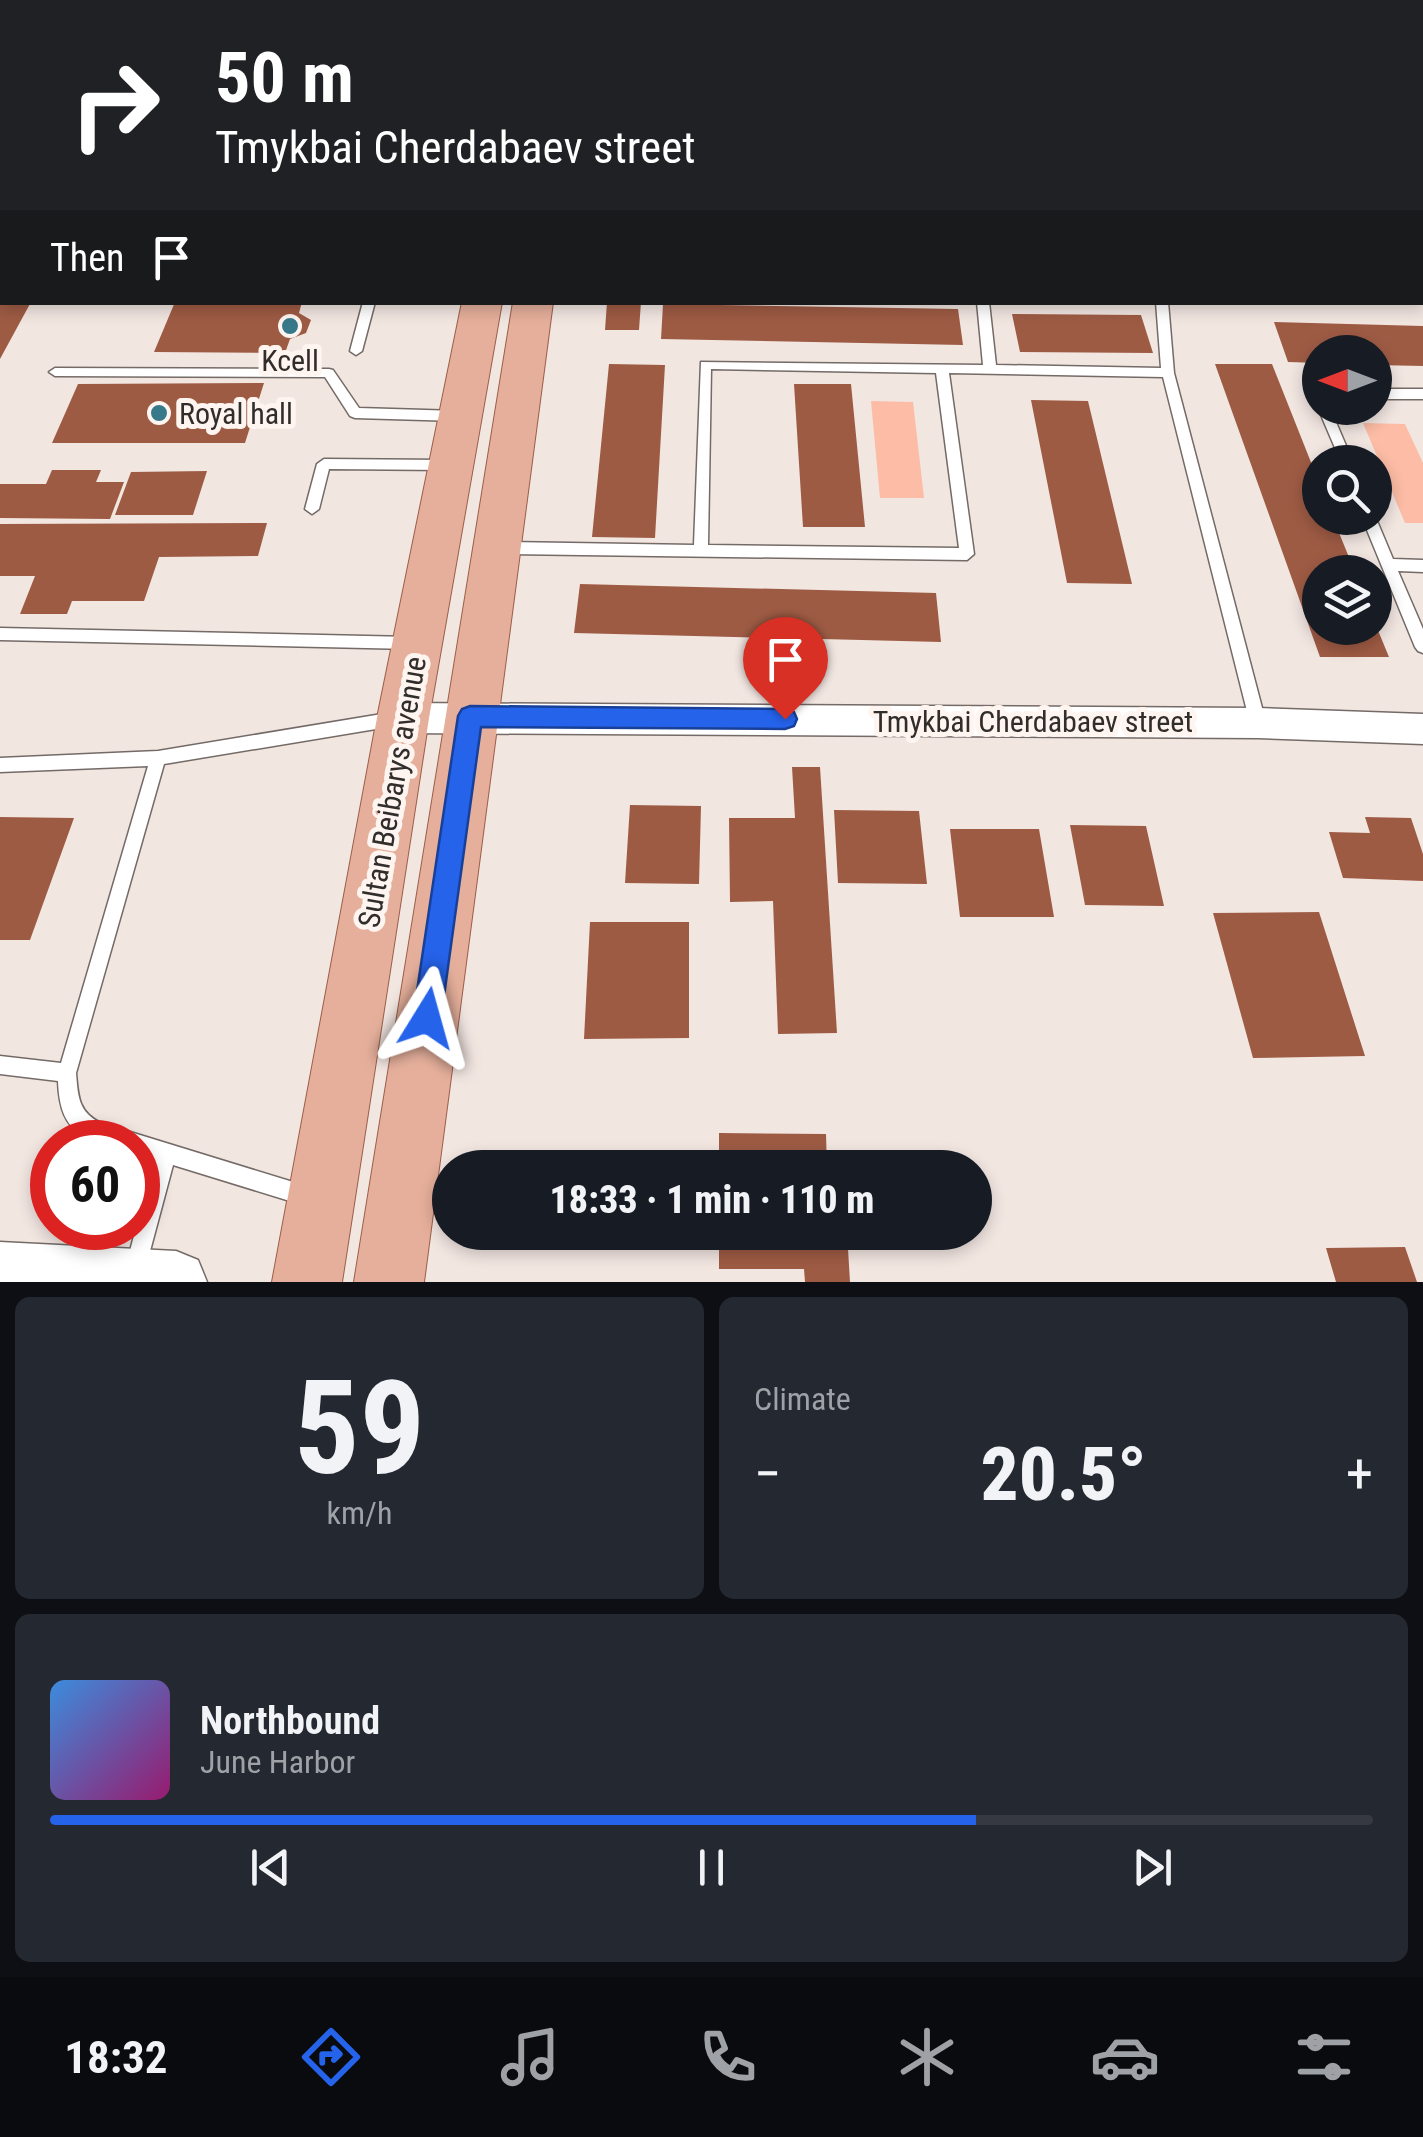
<!DOCTYPE html>
<meta charset="utf-8">
<style>
body{margin:0;font-family:"Roboto Condensed",sans-serif;background:#242831;color:#f1f3f6;height:100vh;display:flex;flex-direction:column;font-size:38px;white-space:nowrap}
*{box-sizing:border-box;margin:0}
p{font-size:32px;color:#9ea1a6}
.icon{flex:none;width:55px;height:55px;fill:none;stroke:currentColor;stroke-width:2;stroke-linecap:round;stroke-linejoin:round}
.map{position:relative;height:1282px;overflow:hidden}
.details{display:flex;flex-direction:column;gap:15px;padding:15px;background:#0d0f14;flex:1}
.details>*{flex:none}
.guide{position:absolute;left:0px;top:0px;width:1425px;height:305px;box-shadow:0 5px 15px #0003;background:#202124;color:#fff;overflow:hidden}
.needle{width:65px;rotate:270deg}
.tools{position:absolute;left:1302px;top:335px;display:grid;gap:20px}
.tools a{display:grid;place-items:center;width:90px;height:90px;border-radius:50%;background:#171b24;box-shadow:0 5px 15px #0003;font-size:50px}
.speed{position:absolute;left:30px;top:1120px;display:flex;gap:20px;font-size:50px;font-weight:700;text-align:center}
.speed>*{display:grid;place-content:center;width:130px;height:130px;border-radius:50%;background:#171b24;box-shadow:0 5px 15px #0003;line-height:1}
.speed .limit{border:15px solid #d22;background:#fff;color:#111}
.pin{position:absolute;display:grid;place-items:center;width:85px;height:85px;color:#fff;margin:-102px -42px;border-radius:50% 50% 50% 0;rotate:-45deg;box-shadow:0 0 10px #0007}
.pin .icon{rotate:45deg}
.me{position:absolute;width:110px;margin:-55px;rotate:8deg;stroke-linejoin:round;filter:drop-shadow(0 0 8px #0008)}
.turn{display:flex;align-items:center;gap:35px;height:210px;padding:0 50px;font-size:45px}
.turn .icon{width:130px;height:130px;stroke-width:2.5}
.turn b{display:block;font-size:70px;line-height:85px}
.then{display:flex;align-items:center;height:95px;padding:0 50px;background:#0003;gap:20px;font-size:38px}
.big{font-size:75px;font-weight:800;line-height:1.1}
.details .card{flex:1;display:flex;flex-direction:column;justify-content:center;gap:15px;min-width:0;padding:0 35px;border-radius:15px;background:#242831}
.details .dial{align-items:center;gap:0}
.dial b{font-size:130px;line-height:1}
.song{display:flex;align-items:center;gap:30px}
.cover{width:120px;height:120px;border-radius:15px;background:linear-gradient(135deg,hsl(210 70% 55%),hsl(320 70% 35%))}
.played{height:10px;border-radius:5px;background:linear-gradient(90deg,#2563eb 70%,#363941 70%)}
.keys{display:flex;justify-content:space-around;direction:ltr}
.heat{display:flex;justify-content:space-between;align-items:center;font-size:55px;direction:ltr}
.details .tiles{flex:1;display:grid;gap:15px;grid-template-columns:1fr 1fr}
.card:last-child{grid-column:span 2}
.trip{position:absolute;left:432px;top:1150px;width:560px;height:100px;border-radius:50px;background:#171b24;box-shadow:0 5px 15px #0003;font-weight:800;line-height:100px;text-align:center}
.tabs{display:flex;height:160px;justify-content:space-around;align-items:center;background:#090b0e;color:#9ea1a6}
.tabs .icon{width:70px;height:70px}
.tabs .on{color:#2563eb}
.tabs b{font-size:45px;color:#f1f3f6}
.map>svg:first-child{display:block}
.green{fill:#fcbca5}
.building{fill:#9e5b44}
.lines{fill:none;stroke-linecap:round;stroke-linejoin:round}
.lane-casing{stroke:#746a66;stroke-width:3}
.street-casing{stroke:#746a66;stroke-width:3}
.secondary-casing{stroke:#746a66;stroke-width:3}
.primary-casing{stroke:#9b5e49;stroke-width:2}
.lane{fill:#fff;fill-rule:evenodd}
.street{fill:#fff;fill-rule:evenodd}
.secondary{fill:#fff;fill-rule:evenodd}
.primary{fill:#e5af9b;fill-rule:evenodd}
.route{fill:#2563eb;stroke:#184099;stroke-width:2.5}
.poi-dot{fill:#37788b;stroke:#fef4f0;stroke-width:4}
.labels{text-anchor:middle;dominant-baseline:central;stroke-width:10;stroke-linejoin:round;paint-order:stroke}
.poi-label{font-size:30px;fill:#312d2b;stroke:#fef4f0}
.street-label{font-size:30px;fill:#312d2b;stroke:#fef4f0}
</style>
<div class="map">
<svg width="1423" height="1282" viewBox="0 0 1423 1282">
<rect width="100%" height="100%" fill="#f2e6e1"/>
<path class="green" d="M 871,401 L 913,402 L 924,498 L 880,498 Z
M 1363,423 L 1405,424 L 1423,463 L 1423,523 L 1405,523 Z"/>
<path class="building" d="M 0,302 L 31,302 L 0,359 Z
M 175,302 L 302,302 L 299,313 L 311,320 L 306,333 L 290,339 L 285,353 L 154,352 Z
M 607,302 L 641,302 L 639,330 L 605,330 Z
M 663,304 L 958,309 L 963,345 L 661,339 Z
M 1012,314 L 1141,315 L 1153,353 L 1020,352 Z
M 1274,322 L 1423,326 L 1423,366 L 1375,365 L 1375,352 L 1320,352 L 1320,363 L 1288,362 Z
M 609,364 L 665,365 L 655,538 L 592,537 Z
M 1215,364 L 1272,364 L 1320,485 L 1320,518 L 1333,518 L 1355,572 L 1320,572 L 1320,628 L 1377,628 L 1389,657 L 1320,657 Z
M 264,383 L 245,443 L 52,443 L 78,384 Z
M 794,384 L 851,384 L 865,527 L 803,527 Z
M 1031,400 L 1088,401 L 1132,584 L 1067,583 Z
M 52,470 L 101,470 L 96,482 L 124,482 L 110,519 L 0,518 L 0,484 L 46,484 Z
M 207,471 L 193,515 L 115,515 L 131,472 Z
M 267,523 L 258,556 L 159,557 L 144,601 L 72,601 L 67,614 L 20,614 L 35,576 L 0,576 L 0,524 Z
M 580,584 L 936,593 L 941,642 L 574,633 Z
M 792,767 L 820,767 L 837,1033 L 778,1034 L 773,901 L 730,902 L 729,818 L 795,818 Z
M 630,805 L 701,806 L 699,884 L 625,883 Z
M 834,810 L 919,811 L 927,884 L 838,883 Z
M 0,817 L 74,818 L 30,940 L 0,940 Z
M 1365,817 L 1411,818 L 1423,854 L 1423,881 L 1343,878 L 1329,832 L 1370,833 Z
M 1070,825 L 1146,826 L 1164,906 L 1085,905 Z
M 950,829 L 1039,829 L 1054,917 L 960,917 Z
M 1319,912 L 1365,1056 L 1253,1058 L 1213,913 Z
M 590,922 L 689,922 L 689,1038 L 584,1039 Z
M 719,1133 L 826,1134 L 827,1168 L 719,1168 Z
M 719,1232 L 847,1232 L 850,1282 L 805,1282 L 804,1269 L 719,1269 Z
M 1405,1247 L 1417,1282 L 1336,1282 L 1326,1248 Z"/>
<g class="lines">
<defs>
<path id="lane" d="M 450,0 L 460,0 L 460,2 L 451,2 Z
M 1037,0 L 1047,0 L 1048,2 L 1039,2 Z
M 1325,0 L 1335,0 L 1336,2 L 1327,2 Z
M 1422,19 L 1423,19 L 1423,25 L 1422,25 Z
M 1422,289 L 1423,289 L 1423,297 L 1422,297 Z
M 363,302 L 375,302 L 362,351 L 356,355 L 350,351 Z
M 977,302 L 989,302 L 996,365 L 1161,368 L 1156,302 L 1168,302 L 1174,373 L 1266,723 L 1264,728 L 1258,730 L 1252,728 L 1250,723 L 1163,377 L 949,373 L 974,554 L 967,560 L 500,554 L 493,548 L 500,542 L 694,545 L 701,362 L 983,365 ZM 711,369 L 936,373 L 959,548 L 708,545 Z
M 55,368 L 329,369 L 333,370 L 359,408 L 458,411 L 464,416 L 458,421 L 355,418 L 350,416 L 325,377 L 55,376 L 49,372 Z
M 1375,389 L 1423,389 L 1423,399 L 1375,399 Z
M 1319,405 L 1320,408 L 1330,408 L 1353,462 L 1341,462 L 1318,408 Z
M 324,459 L 445,460 L 452,465 L 445,470 L 329,469 L 319,509 L 312,514 L 305,509 L 317,464 Z
M 1375,516 L 1393,559 L 1423,560 L 1423,572 L 1398,571 L 1423,629 L 1423,653 L 1418,651 L 1415,647 L 1362,518 Z
M 0,628 L 411,637 L 416,639 L 419,643 L 416,647 L 411,649 L 0,640 Z
M 394,712 L 400,714 L 402,719 L 400,724 L 394,726 L 164,764 L 76,1073 C 78,1096 78,1112 101,1123 L 306,1186 L 313,1189 L 316,1196 L 313,1203 L 306,1206 L 173,1165 L 146,1266 L 143,1273 L 136,1276 L 129,1273 L 126,1266 L 154,1160 L 138,1155 L 138,1142 C 88,1142 60,1139 58,1081 L 0,1074 L 0,1056 L 61,1063 L 148,766 L 0,772 L 0,758 L 158,751 Z"/>
<path id="street" d="M 564,0 L 745,0 L 746,2 L 566,2 Z
M 1422,6 L 1423,6 L 1423,18 L 1422,18 Z
M 0,112 L 2,112 L 2,126 L 0,126 Z
M 403,703 L 1258,708 L 1423,714 L 1423,744 L 1258,738 L 403,733 L 391,729 L 386,718 L 391,707 Z"/>
<path id="secondary" d="M 0,1242 L 176,1251 L 198,1260 L 207,1282 L 0,1282 Z"/>
<path id="primary" d="M 519,0 L 549,0 L 549,2 L 519,2 Z
M 560,0 L 590,0 L 590,2 L 560,2 Z
M 462,302 L 502,302 L 429,718 L 342,1282 L 272,1282 L 377,718 Z
M 513,302 L 553,302 L 424,1282 L 354,1282 Z"/>
</defs>
<use href="#lane" class="lane-casing"/>
<use href="#street" class="street-casing"/>
<use href="#secondary" class="secondary-casing"/>
<use href="#primary" class="primary-casing"/>
<use href="#lane" class="lane"/>
<use href="#street" class="street"/>
<use href="#secondary" class="secondary"/>
<use href="#primary" class="primary"/>
</g>
<path class="route" d="M 470,706 L 785,709 L 794,712 L 797,719 L 794,726 L 785,729 L 481,727 L 441,1018 L 437,1028 L 427,1032 L 417,1028 L 413,1018 L 458,716 L 462,709 Z"/>
<g class="poi-dot">
<circle cx="290" cy="326" r="10"/>
<circle cx="159" cy="413" r="10"/>
</g>
<g class="labels">
<g class="poi-label">
<text x="290" y="360">Kcell</text>
<text x="179" y="413" text-anchor="start">Royal hall</text>
</g>
<g class="street-label">
<text x="1033" y="721">Tmykbai Cherdabaev street</text>
<text transform="translate(392 792) rotate(-80)">Sultan Beibarys avenue</text>
</g>
</g>
</svg>
<div class="tools">
<a><svg class="needle" viewBox="-14 -14 28 28"><path d="M0-13l5 13h-10z" fill="#e53935"/><path d="M0 13l5-13h-10z" fill="#9ea1a6"/></svg></a>
<a><svg class="icon" aria-label="search" viewBox="0 0 24 24"><circle cx="10" cy="10" r="6"/><path d="M15 15l6 6"/></svg></a>
<a><svg class="icon" aria-label="layers" viewBox="0 0 24 24"><path d="M12 4l9 5-9 5-9-5zM3 14l9 5 9-5"/></svg></a>
</div>
<div class="speed"><div class="limit">60</div></div>
<div class="pin" style="left:785px;top:719px;background:#d93025"><svg class="icon" aria-label="arrive" viewBox="0 0 24 24"><path d="M6 21V4h12l-3 4 3 4H6"/></svg></div>
<svg class="me" style="left:427px;top:1018px" viewBox="-20 -20 40 40"><path d="M0-17L14 15 0 8-14 15z" fill="#2563eb" stroke="#fff" stroke-width="4"/></svg>
<div class="trip">18:33 · 1 min · 110 m</div>
<div class="guide">
<div class="turn"><svg class="icon" aria-label="right" viewBox="0 0 24 24"><path d="M7 20v-9h11M14 6l5 5-5 5"/></svg><div><b>50 m</b>Tmykbai Cherdabaev street</div></div>
<div class="then">Then<svg class="icon" aria-label="arrive" viewBox="0 0 24 24"><path d="M6 21V4h12l-3 4 3 4H6"/></svg></div>
</div>
</div>
<section class="details">
<div class="tiles">
<div class="card dial"><b>59</b><p>km/h</p></div>
<div class="card"><p>Climate</p>
<div class="heat"><a>−</a><b class="big">20.5°</b><a>+</a></div>
</div>
<div class="card">
<div class="song"><i class="cover"></i><div><b>Northbound</b><p>June Harbor</p></div></div>
<div class="played"></div>
<div class="keys"><svg class="icon" aria-label="previous" viewBox="0 0 24 24"><path d="M18 5L8 12l10 7zM5 5v14"/></svg><svg class="icon" aria-label="pause" viewBox="0 0 24 24"><path d="M8 5v14M16 5v14"/></svg><svg class="icon" aria-label="next" viewBox="0 0 24 24"><path d="M6 5l10 7-10 7zM19 5v14"/></svg></div>
</div>
</div>
</section>
<nav class="tabs">
<b>18:32</b>
<svg class="icon on" aria-label="directions" viewBox="0 0 24 24"><path d="M12 3l9 9-9 9-9-9zM9 14v-3h6M13 9l2 2-2 2"/></svg>
<svg class="icon" aria-label="music" viewBox="0 0 24 24"><path d="M9 18V5l10-2v13"/><circle cx="6" cy="18" r="3"/><circle cx="16" cy="16" r="3"/></svg>
<svg class="icon" aria-label="phone" viewBox="0 0 24 24"><path d="M5 4h4l2 5-3 2q2 4 5 5l2-3 5 2v4C11 20 4 13 5 4z"/></svg>
<svg class="icon" aria-label="climate" viewBox="0 0 24 24"><path d="M12 3v18M4 7l16 10M4 17L20 7"/></svg>
<svg class="icon" aria-label="car" viewBox="0 0 24 24"><path d="M5 17H2v-5l4-1 3-4h7l3 4 3 1v5h-3M9 17h6M6 11h13"/><circle cx="7" cy="17" r="2"/><circle cx="17" cy="17" r="2"/></svg>
<svg class="icon" aria-label="filters" viewBox="0 0 24 24"><path d="M4 7h16M4 17h16"/><circle cx="9" cy="7" r="2"/><circle cx="15" cy="17" r="2"/></svg>
</nav>
